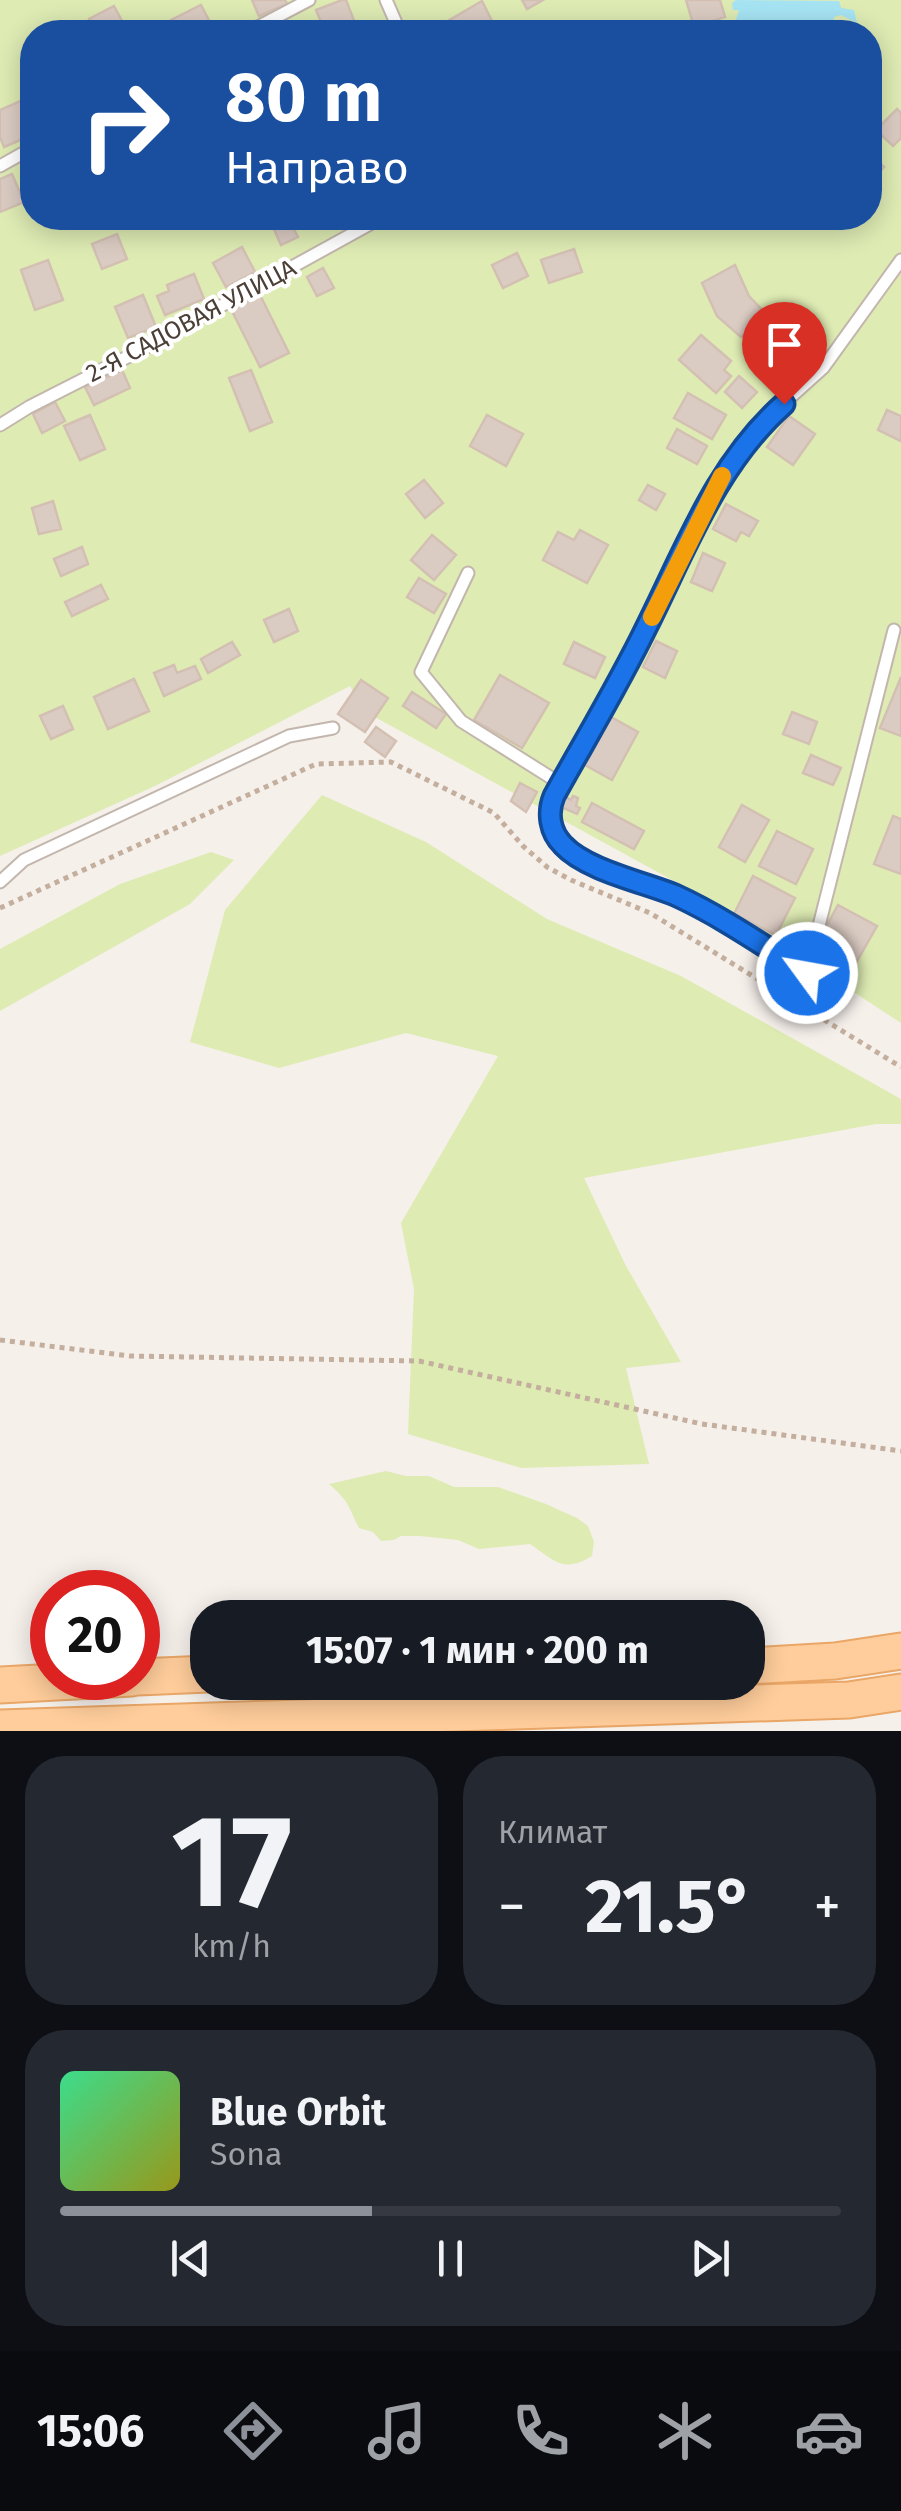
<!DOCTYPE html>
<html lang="ru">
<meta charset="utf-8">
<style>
body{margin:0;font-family:"Fira Sans",sans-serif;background:#242831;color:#f1f3f6;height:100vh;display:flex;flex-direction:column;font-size:38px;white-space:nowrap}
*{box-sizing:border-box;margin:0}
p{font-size:32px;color:#9ea1a6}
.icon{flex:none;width:55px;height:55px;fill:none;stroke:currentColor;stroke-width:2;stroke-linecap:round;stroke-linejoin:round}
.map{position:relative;height:1731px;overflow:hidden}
.panel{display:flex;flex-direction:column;gap:25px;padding:25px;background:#0d0f14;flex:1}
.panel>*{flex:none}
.banner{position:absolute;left:20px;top:20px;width:862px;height:210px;border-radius:40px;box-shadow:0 5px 25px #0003;background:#1a4fa0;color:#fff;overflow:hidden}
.speed{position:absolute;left:30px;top:1570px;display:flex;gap:20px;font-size:50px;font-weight:700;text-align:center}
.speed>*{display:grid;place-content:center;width:130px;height:130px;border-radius:50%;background:#171b24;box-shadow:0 5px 25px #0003;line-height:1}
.speed .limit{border:15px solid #d22;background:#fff;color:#111}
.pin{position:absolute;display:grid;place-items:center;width:85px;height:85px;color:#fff;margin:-102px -42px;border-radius:50% 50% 50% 0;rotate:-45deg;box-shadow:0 0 10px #0007}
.pin .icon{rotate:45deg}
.me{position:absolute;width:110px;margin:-55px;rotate:302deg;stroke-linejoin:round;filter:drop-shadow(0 0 8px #0008)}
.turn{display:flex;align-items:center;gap:35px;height:210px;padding:0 40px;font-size:45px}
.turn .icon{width:130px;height:130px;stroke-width:2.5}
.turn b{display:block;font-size:70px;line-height:85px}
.big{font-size:75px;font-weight:700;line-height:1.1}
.panel .card{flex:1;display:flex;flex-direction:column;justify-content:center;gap:15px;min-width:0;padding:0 35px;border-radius:40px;background:#242831}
.panel .dial{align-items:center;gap:0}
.dial b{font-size:130px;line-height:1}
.song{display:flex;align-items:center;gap:30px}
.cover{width:120px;height:120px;border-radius:15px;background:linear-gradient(135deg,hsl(150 70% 55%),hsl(60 70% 35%))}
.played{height:10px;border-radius:5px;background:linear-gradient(90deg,#8c9099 40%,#363941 40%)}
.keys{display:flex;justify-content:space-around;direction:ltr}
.heat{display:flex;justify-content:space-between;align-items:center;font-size:55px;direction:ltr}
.panel .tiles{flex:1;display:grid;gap:25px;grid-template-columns:1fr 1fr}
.card:last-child{grid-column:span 2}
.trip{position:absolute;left:190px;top:1600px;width:575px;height:100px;border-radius:40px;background:#171b24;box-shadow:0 5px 25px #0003;font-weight:700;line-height:100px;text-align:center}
.tabs{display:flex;height:160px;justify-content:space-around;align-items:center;background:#090b0e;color:#9ea1a6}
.tabs .icon{width:70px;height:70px}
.tabs .current{color:#8c9099}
.tabs b{font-size:45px;color:#f1f3f6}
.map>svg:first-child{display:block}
.green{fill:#deebb3;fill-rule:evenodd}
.water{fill:#a6e4f4}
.building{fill:#dbccc3;stroke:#d3c0b3;stroke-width:2.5}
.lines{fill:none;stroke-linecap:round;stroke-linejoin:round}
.service-casing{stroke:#c2b6ad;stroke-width:15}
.primary-casing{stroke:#e9a666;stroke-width:39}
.path{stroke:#c4ae9d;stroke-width:5;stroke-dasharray:5 5;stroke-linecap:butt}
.service{stroke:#fff;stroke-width:11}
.primary{stroke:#ffcd9b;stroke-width:35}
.route-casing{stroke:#114b97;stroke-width:25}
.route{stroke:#1a73e8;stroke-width:18}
.slow{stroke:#f59e0b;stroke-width:18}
.labels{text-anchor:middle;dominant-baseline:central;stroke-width:8;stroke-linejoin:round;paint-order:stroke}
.street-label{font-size:25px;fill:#4b3f38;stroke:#fff}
</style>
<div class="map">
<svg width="901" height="1731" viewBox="0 0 901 1731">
<rect width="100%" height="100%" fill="#f6f0eb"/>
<path class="green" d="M 0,0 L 901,0 L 901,1023 L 734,914 L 362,710 L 350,686 L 155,786 L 0,856 ZM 32,32 L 870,32 L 870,218 L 32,218 Z
M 322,795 L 426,842 L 547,919 L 681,976 L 901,1099 L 901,1124 L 876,1124 L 584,1178 L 625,1264 L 681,1362 L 626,1368 L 649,1464 L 521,1468 L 408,1434 L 414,1289 L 401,1223 L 498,1056 L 406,1033 L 279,1068 L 190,1042 L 225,910 Z
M 211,852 L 234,860 L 190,904 L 0,1011 L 0,949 L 120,884 Z
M 386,1471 L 406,1476 L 429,1476 L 454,1487 L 498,1487 L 546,1504 L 577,1518 L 588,1526 L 594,1542 L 592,1556 C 563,1574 554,1560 530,1544 L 479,1549 L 458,1540 L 420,1536 L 401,1536 L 394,1540 L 381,1541 L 373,1532 L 359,1528 C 348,1506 349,1501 329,1484 Z"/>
<path class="water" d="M 736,0 L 839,1 L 841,8 L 854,10 L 857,23 L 841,15 L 834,17 L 834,23 L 844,32 L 732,32 L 739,10 L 733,10 L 732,3 Z"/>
<path class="building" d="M 252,0 L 285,0 L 287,4 L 259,16 Z
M 342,0 L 346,0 L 355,23 L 333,32 L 325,32 L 316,10 Z
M 522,0 L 543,0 L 527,9 Z
M 686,0 L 720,0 L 725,17 L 694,27 Z
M 482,1 L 494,25 L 482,32 L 429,32 Z
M 201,5 L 215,32 L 177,32 L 171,20 Z
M 114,6 L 128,32 L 96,32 L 89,19 Z
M 23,100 L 29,114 L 32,112 L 32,135 L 4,147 L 0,137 L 0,110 Z
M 897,109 L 901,113 L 901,138 L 893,146 L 876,130 Z
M 870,155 L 884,167 L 870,183 Z
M 12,174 L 24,202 L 0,212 L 0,179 Z
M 112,218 L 139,218 L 117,227 Z
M 269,218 L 288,218 L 298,237 L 281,245 Z
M 117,234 L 127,259 L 102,269 L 92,244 Z
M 242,247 L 255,272 L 226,287 L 213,263 Z
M 574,249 L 582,272 L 549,283 L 541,260 Z
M 517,253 L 528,276 L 503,288 L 492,265 Z
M 48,260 L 63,300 L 35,310 L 21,270 Z
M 735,265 L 749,296 L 767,315 L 741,337 L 717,316 L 702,283 Z
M 323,268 L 334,288 L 317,296 L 307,277 Z
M 194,274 L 204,299 L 165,315 L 157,296 L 169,291 L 167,285 Z
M 143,295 L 156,327 L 128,338 L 115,307 Z
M 260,295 L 289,353 L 260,367 L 231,309 Z
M 701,335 L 731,361 L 724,370 L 731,376 L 716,393 L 679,360 Z
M 787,346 L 802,361 L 786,377 L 771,362 Z
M 122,370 L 130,388 L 94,405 L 85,387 Z
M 251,370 L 272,422 L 250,431 L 229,378 Z
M 739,376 L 757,392 L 742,408 L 725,392 Z
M 688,393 L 726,415 L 712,439 L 674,418 Z
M 55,402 L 65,421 L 42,433 L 33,414 Z
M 887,410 L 901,416 L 901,441 L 878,430 Z
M 90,415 L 105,449 L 80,460 L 64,426 Z
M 487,415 L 523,434 L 506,466 L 470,446 Z
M 789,416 L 815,434 L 793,465 L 767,447 Z
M 677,429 L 707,446 L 697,464 L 667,448 Z
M 424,480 L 443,503 L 425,518 L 406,494 Z
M 648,485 L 665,494 L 656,510 L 639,500 Z
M 53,501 L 61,529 L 39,534 L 32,508 Z
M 726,504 L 758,521 L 749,536 L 741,532 L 736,541 L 713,529 Z
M 580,530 L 608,545 L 587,583 L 543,560 L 558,532 L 574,540 Z
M 432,535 L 456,555 L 434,580 L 411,560 Z
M 82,547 L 88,564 L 61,576 L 54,559 Z
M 703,553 L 725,563 L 712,591 L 691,582 Z
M 419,578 L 446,594 L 434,613 L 407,597 Z
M 101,585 L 108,599 L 72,616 L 65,602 Z
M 289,609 L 298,631 L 274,642 L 264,620 Z
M 656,641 L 677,651 L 665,678 L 643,667 Z
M 232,642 L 240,655 L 208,673 L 201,659 Z
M 574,642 L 605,657 L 595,678 L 564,664 Z
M 174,665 L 177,673 L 195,666 L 201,679 L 164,696 L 154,673 Z
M 500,675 L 549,703 L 522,748 L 474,720 Z
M 901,677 L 901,736 L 880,728 Z
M 134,679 L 149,711 L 108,729 L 94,697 Z
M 361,680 L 388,698 L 365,732 L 338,714 Z
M 412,692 L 446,714 L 436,728 L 403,706 Z
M 63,706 L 73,729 L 51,739 L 40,716 Z
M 792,712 L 817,722 L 809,744 L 783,734 Z
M 611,717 L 638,732 L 612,780 L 585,765 Z
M 376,727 L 396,741 L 385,757 L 365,742 Z
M 811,755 L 841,768 L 833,785 L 803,773 Z
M 520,783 L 537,792 L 526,812 L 511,801 Z
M 573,796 L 578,798 L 576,806 L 580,808 L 577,814 L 561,807 L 566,797 L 571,800 Z
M 592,803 L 644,831 L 634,849 L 582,822 Z
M 742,805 L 769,820 L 745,862 L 719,847 Z
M 893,816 L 901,819 L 901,874 L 874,864 Z
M 777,831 L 813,849 L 796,884 L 759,866 Z
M 753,876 L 795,898 L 776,935 L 734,914 Z
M 838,905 L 877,926 L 852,970 L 814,949 Z"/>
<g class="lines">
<defs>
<path id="service" d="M 386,0 L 400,32
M 248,32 L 309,0
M 0,166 L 32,148
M 0,425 L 29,407 L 143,349 L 381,218
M 468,573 L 421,672 L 461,721 L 561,784
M 894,630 L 807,973 C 764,946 721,915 674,895 C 643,882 592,871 568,850 C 553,837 548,820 552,801 L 641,640 L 724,472 L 773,413 L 823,368 L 901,260
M 0,882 L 24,860 L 289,736 L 333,728"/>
<path id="primary" d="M 748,1666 L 835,1661 L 901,1651
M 138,1677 L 208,1674
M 0,1685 L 132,1678
M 0,1728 L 849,1700 L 901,1692"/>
</defs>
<use href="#service" class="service-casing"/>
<use href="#primary" class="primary-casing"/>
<path class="path" d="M 0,908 L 316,764 L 391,762 L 494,813 L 523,846 L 547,867 L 571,880 L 650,913 L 901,1067
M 0,1340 L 130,1356 L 419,1361 L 702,1424 L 901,1451"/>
<use href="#service" class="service"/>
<use href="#primary" class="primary"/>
</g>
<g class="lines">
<defs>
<path id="route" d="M 784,404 C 717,463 686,548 647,626 C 619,684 585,740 554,796 C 547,813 550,832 563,845 C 586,870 643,882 675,895 C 721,916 764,946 807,973"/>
</defs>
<use href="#route" class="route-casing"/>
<use href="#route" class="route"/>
<path class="slow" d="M 652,617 L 722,476"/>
</g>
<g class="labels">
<g class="street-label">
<text transform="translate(191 321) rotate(-28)">2-Я САДОВАЯ УЛИЦА</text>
</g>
</g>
</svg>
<div class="speed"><div class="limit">20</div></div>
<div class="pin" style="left:784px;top:404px;background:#d93025"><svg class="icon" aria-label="arrive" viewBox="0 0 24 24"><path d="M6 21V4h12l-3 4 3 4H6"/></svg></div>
<svg class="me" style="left:807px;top:973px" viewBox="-20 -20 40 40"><circle r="17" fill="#1a73e8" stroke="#fff" stroke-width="3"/><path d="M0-11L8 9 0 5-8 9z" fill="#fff"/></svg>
<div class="trip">15:07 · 1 мин · 200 m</div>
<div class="banner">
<div class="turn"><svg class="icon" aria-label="right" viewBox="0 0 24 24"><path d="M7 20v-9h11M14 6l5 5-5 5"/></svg><div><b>80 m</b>Направо</div></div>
</div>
</div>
<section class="panel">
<div class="tiles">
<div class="card dial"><b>17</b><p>km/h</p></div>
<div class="card"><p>Климат</p>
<div class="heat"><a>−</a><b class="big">21.5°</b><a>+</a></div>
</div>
<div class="card">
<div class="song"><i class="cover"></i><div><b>Blue Orbit</b><p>Sona</p></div></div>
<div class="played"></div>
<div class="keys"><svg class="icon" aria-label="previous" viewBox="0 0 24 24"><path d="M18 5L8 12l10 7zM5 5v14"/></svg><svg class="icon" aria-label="pause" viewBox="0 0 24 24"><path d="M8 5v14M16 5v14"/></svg><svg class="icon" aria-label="next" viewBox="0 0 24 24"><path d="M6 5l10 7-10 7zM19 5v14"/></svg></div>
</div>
</div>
</section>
<nav class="tabs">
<b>15:06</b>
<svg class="icon current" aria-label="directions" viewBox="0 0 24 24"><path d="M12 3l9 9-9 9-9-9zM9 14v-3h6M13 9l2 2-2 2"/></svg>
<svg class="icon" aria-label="music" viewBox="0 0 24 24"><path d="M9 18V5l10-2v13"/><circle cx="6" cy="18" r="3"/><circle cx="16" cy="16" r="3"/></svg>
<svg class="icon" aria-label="phone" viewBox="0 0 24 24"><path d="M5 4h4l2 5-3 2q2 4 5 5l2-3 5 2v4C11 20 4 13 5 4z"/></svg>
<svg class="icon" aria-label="climate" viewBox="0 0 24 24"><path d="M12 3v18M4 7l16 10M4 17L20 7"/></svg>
<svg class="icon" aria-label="car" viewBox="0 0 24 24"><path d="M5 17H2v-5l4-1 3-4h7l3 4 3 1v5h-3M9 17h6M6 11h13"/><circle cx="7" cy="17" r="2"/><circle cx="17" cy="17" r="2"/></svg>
</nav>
